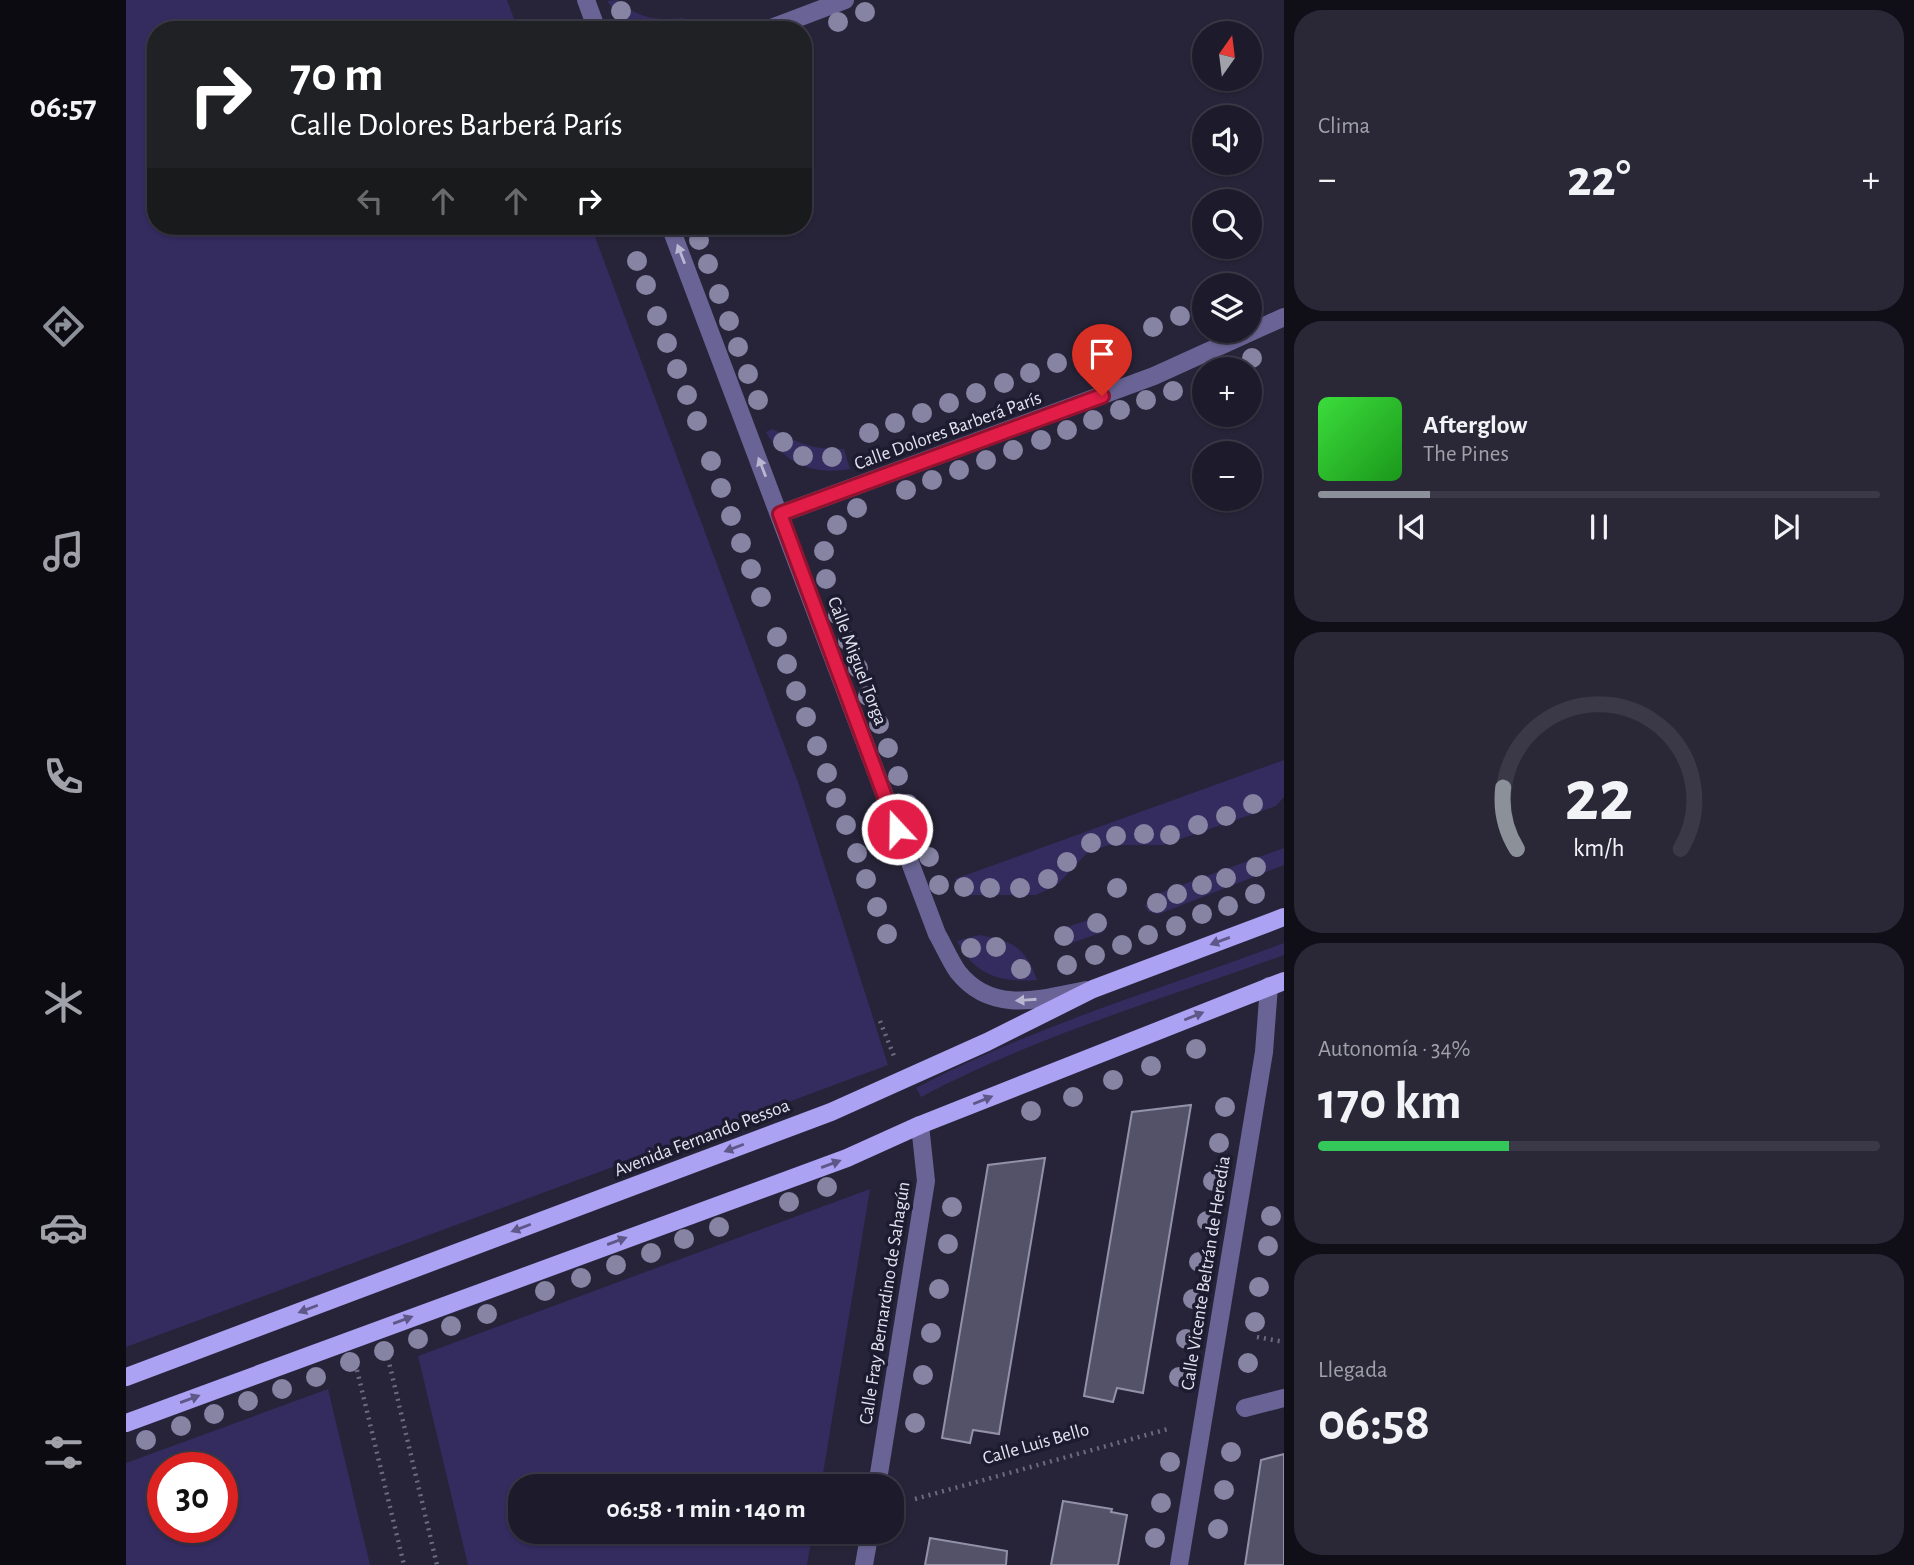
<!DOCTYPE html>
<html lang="es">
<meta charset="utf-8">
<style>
body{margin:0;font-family:"Alegreya Sans",sans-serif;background:#2a2837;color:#f1f3f6;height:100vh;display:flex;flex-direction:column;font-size:26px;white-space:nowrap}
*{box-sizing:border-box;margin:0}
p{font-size:23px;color:#a0a1a9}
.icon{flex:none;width:38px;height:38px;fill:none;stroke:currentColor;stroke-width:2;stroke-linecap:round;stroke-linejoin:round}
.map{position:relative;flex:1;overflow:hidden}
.panel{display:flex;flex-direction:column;gap:10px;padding:10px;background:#100f18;width:630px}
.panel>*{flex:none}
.banner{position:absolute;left:21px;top:21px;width:665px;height:214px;border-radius:28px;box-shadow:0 2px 5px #0004,0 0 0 2px #3b3947;background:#202124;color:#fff;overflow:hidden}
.needle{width:46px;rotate:14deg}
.buttons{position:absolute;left:1066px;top:21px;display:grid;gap:14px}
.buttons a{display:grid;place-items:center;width:70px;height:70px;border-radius:50%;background:#1d1b2b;box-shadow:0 2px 5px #0004,0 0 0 2px #3b3947;font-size:35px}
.speed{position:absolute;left:21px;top:1452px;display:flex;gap:14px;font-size:35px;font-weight:700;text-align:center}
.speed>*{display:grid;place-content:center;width:91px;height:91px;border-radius:50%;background:#1d1b2b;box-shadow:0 2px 5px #0004,0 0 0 2px #3b3947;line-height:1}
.speed .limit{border:10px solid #d22;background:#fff;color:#111}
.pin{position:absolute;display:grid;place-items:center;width:60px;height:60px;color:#fff;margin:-72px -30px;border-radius:50% 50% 50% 0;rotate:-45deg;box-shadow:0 0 7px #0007}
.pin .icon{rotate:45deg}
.me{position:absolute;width:77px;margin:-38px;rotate:339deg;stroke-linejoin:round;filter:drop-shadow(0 0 5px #0008)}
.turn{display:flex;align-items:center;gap:24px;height:147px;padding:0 28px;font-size:32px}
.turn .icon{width:91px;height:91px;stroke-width:2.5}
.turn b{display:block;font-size:49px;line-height:60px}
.lanes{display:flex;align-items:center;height:66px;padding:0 28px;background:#0003;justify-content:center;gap:35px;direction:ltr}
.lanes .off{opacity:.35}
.big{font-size:52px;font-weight:700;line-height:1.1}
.panel .widget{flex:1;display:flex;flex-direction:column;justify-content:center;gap:10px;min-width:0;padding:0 24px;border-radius:28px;background:#2a2837}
.panel .dial{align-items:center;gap:0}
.dial svg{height:182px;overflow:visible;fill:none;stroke:#3b3947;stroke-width:7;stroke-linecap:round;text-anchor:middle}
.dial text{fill:#f1f3f6;stroke:none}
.song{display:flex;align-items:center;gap:21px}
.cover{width:84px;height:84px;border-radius:10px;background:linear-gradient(135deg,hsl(120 70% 55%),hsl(120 70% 35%))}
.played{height:7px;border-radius:4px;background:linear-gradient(90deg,#8c9099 20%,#3b3947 20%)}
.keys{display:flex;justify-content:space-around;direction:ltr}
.heat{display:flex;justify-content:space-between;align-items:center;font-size:38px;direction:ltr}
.charge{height:10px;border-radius:5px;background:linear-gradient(90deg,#34c759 34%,#3b3947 0)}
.trip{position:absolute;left:382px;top:1474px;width:396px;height:70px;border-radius:28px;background:#1d1b2b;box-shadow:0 2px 5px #0004,0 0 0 2px #3b3947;font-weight:700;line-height:70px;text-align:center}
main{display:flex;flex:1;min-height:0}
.menu{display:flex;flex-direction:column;width:126px;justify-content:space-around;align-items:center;background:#0c0b11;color:#a0a1a9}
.menu .icon{width:49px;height:49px}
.menu .on{color:#8c9099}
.menu b{font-size:32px;color:#f1f3f6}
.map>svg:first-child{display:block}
.green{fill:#342b5f;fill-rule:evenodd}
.building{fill:#545269;stroke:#9291aa;stroke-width:2}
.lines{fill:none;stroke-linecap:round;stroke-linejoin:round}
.path{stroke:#6c6a7d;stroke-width:4.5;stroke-dasharray:2 5;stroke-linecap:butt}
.street{stroke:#696495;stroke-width:18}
.primary{stroke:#aca2f3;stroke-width:18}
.tree{fill:#8683a3}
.oneway{fill:#b8b6d0}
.oneway2{fill:#5d5887}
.route-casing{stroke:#92132f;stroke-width:18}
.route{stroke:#e11d48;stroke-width:12}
.labels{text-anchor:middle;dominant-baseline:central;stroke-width:7;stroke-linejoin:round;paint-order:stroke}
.street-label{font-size:19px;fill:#e3e2f0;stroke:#1d1b2f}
</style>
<main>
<nav class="menu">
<b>06:57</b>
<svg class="icon on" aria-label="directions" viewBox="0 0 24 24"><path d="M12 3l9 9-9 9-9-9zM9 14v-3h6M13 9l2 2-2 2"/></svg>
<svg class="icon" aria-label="music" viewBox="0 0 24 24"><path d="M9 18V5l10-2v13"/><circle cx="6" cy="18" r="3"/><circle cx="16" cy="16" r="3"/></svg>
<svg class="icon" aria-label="phone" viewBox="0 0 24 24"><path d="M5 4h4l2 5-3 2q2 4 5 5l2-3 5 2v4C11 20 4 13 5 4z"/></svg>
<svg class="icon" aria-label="climate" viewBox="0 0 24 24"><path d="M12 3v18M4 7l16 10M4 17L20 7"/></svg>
<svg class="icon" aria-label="car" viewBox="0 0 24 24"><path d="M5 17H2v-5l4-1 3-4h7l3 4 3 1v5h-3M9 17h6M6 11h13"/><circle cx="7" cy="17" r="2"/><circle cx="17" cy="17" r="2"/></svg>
<svg class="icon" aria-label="filters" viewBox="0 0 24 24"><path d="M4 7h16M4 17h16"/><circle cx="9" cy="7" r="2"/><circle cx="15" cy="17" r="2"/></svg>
</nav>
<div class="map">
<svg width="1158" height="1565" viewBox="0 0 1158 1565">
<rect width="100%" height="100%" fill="#272439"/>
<path class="green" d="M 0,0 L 381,0 L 392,30 L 30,30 L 30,226 L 465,226 L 672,782 L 762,1065 L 0,1347 Z
M 491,0 C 512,18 530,21 557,18 L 562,30 C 516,30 510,40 481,1 Z
M 647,429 C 671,444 690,450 718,449 L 724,469 C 688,475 659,465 640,432 Z
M 1158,760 L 1158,797 L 1150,806 L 1037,845 L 983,845 L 962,852 L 931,885 L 910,895 L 835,895 L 829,879 Z
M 1158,848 L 1158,865 L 1033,914 L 1023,912 L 1019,906 L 1023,897 Z
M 974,916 L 982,923 L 977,932 L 940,945 L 929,939 L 932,930 Z
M 853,935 C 888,941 899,947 911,980 C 875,983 848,975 831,941 Z
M 1158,943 L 1158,955 C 1037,999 909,1036 795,1097 L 790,1088 C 902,1028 1038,988 1158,943 Z
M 744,1189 L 695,1486 L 394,1486 L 394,1531 L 687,1531 L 681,1565 L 342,1565 L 292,1356 Z
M 202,1389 L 244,1565 L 0,1565 L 0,1463 ZM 96,1468 L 96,1528 L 37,1528 L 37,1468 Z"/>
<path class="building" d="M 1065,1105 L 1017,1393 L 991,1388 L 987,1402 L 958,1396 L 1006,1112 Z
M 919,1158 L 873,1434 L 847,1430 L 844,1443 L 816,1438 L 862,1165 Z
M 1158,1454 L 1158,1565 L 1119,1565 L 1135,1460 Z
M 937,1501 L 986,1509 L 985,1512 L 1001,1515 L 992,1565 L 925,1565 Z
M 804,1538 L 881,1551 L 880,1565 L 799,1565 Z"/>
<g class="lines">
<path class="path" d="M 754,1021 L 768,1056
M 1131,1337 L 1158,1342
M 262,1358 L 311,1565
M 231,1370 L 278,1565
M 789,1499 L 1042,1429"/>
<path class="street" d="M 460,0 L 471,30
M 640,30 L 719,0
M 544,226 L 811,934 C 818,946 824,961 832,972 C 866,1015 915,999 960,990
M 654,514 L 1028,376 L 1158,317
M 1119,1408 L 1158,1398
M 751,1486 L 800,1181 L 794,1125
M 738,1565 L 744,1531
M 1053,1565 L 1138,1052 L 1143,986"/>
<path class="primary" d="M 0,1377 L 705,1112 L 861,1042 L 967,989 L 1158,917
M 0,1423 L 721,1158 L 794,1125 L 1158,981"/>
</g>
<g class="tree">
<circle cx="495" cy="11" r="10"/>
<circle cx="739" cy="12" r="10"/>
<circle cx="712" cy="22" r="10"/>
<circle cx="573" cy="240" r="10"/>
<circle cx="511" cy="261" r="10"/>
<circle cx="582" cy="264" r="10"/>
<circle cx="520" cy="285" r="10"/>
<circle cx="593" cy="294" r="10"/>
<circle cx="531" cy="316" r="10"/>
<circle cx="1054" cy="316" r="10"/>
<circle cx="603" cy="321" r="10"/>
<circle cx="1027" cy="327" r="10"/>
<circle cx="541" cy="343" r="10"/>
<circle cx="986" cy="343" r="10"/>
<circle cx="612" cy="347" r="10"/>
<circle cx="958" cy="353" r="10"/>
<circle cx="1126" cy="358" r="10"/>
<circle cx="931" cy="363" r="10"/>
<circle cx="551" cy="369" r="10"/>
<circle cx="904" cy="373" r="10"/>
<circle cx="622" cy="374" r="10"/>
<circle cx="878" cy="383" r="10"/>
<circle cx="1047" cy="391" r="10"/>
<circle cx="850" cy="393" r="10"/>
<circle cx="561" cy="395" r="10"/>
<circle cx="632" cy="400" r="10"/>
<circle cx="1020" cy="400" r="10"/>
<circle cx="823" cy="403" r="10"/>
<circle cx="994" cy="410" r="10"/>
<circle cx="796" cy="413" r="10"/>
<circle cx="967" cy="420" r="10"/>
<circle cx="571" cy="421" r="10"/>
<circle cx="769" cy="423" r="10"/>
<circle cx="941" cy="430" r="10"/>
<circle cx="743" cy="433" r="10"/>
<circle cx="915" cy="440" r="10"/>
<circle cx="657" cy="442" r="10"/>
<circle cx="887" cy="450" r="10"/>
<circle cx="677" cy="456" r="10"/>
<circle cx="706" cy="457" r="10"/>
<circle cx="860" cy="460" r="10"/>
<circle cx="585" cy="461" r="10"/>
<circle cx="833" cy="470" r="10"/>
<circle cx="806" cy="480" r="10"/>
<circle cx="595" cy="488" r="10"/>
<circle cx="780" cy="490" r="10"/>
<circle cx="731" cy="508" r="10"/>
<circle cx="605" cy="516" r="10"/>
<circle cx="711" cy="525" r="10"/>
<circle cx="615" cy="543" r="10"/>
<circle cx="698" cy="551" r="10"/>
<circle cx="625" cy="569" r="10"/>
<circle cx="700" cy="579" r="10"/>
<circle cx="635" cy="597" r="10"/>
<circle cx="712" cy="615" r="10"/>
<circle cx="651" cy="637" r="10"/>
<circle cx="722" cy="641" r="10"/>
<circle cx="661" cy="664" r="10"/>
<circle cx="732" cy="668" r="10"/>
<circle cx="670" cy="691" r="10"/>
<circle cx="742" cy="696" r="10"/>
<circle cx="680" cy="717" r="10"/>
<circle cx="753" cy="724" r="10"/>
<circle cx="691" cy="746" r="10"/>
<circle cx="762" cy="748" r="10"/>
<circle cx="701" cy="773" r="10"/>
<circle cx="772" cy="776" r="10"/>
<circle cx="710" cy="798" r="10"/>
<circle cx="782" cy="804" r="10"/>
<circle cx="1127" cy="804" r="10"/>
<circle cx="1100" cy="816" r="10"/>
<circle cx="720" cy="825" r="10"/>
<circle cx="1072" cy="825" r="10"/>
<circle cx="792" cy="830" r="10"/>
<circle cx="1018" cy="834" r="10"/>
<circle cx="1044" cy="835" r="10"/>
<circle cx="990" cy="836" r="10"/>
<circle cx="965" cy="843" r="10"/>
<circle cx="731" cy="853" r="10"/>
<circle cx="803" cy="857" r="10"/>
<circle cx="941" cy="862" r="10"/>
<circle cx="1130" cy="867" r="10"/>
<circle cx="1100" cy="878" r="10"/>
<circle cx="740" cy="879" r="10"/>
<circle cx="922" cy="879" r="10"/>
<circle cx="813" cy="885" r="10"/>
<circle cx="1076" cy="885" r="10"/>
<circle cx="838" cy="887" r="10"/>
<circle cx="864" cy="888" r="10"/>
<circle cx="894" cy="888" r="10"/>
<circle cx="991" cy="888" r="10"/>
<circle cx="1051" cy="894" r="10"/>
<circle cx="1129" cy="894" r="10"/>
<circle cx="1031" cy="903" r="10"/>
<circle cx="1102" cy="906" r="10"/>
<circle cx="751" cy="907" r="10"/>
<circle cx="1076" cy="914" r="10"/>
<circle cx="971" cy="923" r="10"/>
<circle cx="1050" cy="926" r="10"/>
<circle cx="761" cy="934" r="10"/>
<circle cx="1022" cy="935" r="10"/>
<circle cx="938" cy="936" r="10"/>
<circle cx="996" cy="945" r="10"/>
<circle cx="870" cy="947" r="10"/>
<circle cx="845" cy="948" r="10"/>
<circle cx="969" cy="955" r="10"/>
<circle cx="941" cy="965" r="10"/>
<circle cx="895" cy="969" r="10"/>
<circle cx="1070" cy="1049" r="10"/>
<circle cx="1025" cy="1066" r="10"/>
<circle cx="987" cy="1080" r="10"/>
<circle cx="947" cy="1097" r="10"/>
<circle cx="1099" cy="1107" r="10"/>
<circle cx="905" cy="1111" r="10"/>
<circle cx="1093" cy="1143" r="10"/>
<circle cx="1087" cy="1181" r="10"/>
<circle cx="701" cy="1187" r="10"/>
<circle cx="663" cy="1202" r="10"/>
<circle cx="826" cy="1207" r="10"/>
<circle cx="1145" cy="1216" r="10"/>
<circle cx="1081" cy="1221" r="10"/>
<circle cx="593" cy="1227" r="10"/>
<circle cx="558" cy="1239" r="10"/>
<circle cx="822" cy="1244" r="10"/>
<circle cx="1142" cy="1246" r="10"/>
<circle cx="525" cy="1253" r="10"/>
<circle cx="1073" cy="1262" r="10"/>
<circle cx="490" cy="1265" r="10"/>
<circle cx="455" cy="1278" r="10"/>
<circle cx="1133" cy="1287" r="10"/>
<circle cx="813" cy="1289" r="10"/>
<circle cx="419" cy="1291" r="10"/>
<circle cx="1067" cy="1299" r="10"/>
<circle cx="361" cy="1314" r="10"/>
<circle cx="1129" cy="1322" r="10"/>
<circle cx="325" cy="1326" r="10"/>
<circle cx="805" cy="1333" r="10"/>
<circle cx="292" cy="1339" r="10"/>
<circle cx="1060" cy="1339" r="10"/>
<circle cx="258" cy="1351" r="10"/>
<circle cx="224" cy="1362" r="10"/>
<circle cx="1122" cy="1363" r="10"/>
<circle cx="797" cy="1375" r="10"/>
<circle cx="190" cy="1377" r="10"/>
<circle cx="1053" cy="1377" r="10"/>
<circle cx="156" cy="1389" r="10"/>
<circle cx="122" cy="1401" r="10"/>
<circle cx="88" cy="1414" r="10"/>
<circle cx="789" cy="1423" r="10"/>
<circle cx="55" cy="1426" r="10"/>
<circle cx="20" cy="1440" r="10"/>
<circle cx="1105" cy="1452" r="10"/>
<circle cx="1044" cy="1462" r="10"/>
<circle cx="1098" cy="1490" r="10"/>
<circle cx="1035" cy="1503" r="10"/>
<circle cx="1092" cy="1529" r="10"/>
<circle cx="1029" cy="1538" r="10"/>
</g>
<defs><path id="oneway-solid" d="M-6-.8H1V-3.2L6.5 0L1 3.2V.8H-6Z" transform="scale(1.75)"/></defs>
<g class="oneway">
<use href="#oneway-solid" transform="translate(555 254) rotate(-111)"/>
<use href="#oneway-solid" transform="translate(636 467) rotate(-111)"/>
<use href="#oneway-solid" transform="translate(900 1000) rotate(176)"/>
</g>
<g class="oneway2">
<use href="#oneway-solid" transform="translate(1094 941) rotate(160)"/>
<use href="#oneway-solid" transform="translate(1068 1016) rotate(-22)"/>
<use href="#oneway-solid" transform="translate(857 1100) rotate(-22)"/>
<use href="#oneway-solid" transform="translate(608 1148) rotate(159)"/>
<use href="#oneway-solid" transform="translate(705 1164) rotate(-20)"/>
<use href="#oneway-solid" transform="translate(395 1228) rotate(159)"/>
<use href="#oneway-solid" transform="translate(491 1241) rotate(-20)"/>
<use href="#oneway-solid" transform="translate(182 1309) rotate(159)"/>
<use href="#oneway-solid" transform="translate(277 1320) rotate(-20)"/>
<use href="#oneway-solid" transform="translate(64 1399) rotate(-20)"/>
</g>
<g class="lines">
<defs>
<path id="route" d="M 771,829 L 654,514 L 976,396"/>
</defs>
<use href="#route" class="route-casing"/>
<use href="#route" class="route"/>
</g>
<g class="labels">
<g class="street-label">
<text transform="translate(822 431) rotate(-20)">Calle Dolores Barberá París</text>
<text transform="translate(731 661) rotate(69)">Calle Miguel Torga</text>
<text transform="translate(576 1138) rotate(-21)">Avenida Fernando Pessoa</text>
<text transform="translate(1080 1273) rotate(-81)">Calle Vicente Beltrán de Heredia</text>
<text transform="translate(759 1303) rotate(-81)">Calle Fray Bernardino de Sahagún</text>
<text transform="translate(910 1444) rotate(-16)">Calle Luis Bello</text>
</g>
</g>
</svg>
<div class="buttons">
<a><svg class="needle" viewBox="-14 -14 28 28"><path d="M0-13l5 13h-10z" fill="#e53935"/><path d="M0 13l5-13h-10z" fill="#a0a1a9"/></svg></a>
<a><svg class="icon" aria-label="sound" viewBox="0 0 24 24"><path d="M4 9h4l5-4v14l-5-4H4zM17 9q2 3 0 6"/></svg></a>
<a><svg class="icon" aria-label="search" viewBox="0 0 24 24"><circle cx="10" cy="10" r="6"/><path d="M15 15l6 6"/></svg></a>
<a><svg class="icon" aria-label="layers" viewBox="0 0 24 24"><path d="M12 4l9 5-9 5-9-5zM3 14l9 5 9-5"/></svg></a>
<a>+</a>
<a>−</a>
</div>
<div class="speed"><div class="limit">30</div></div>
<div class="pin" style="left:976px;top:396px;background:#d93025"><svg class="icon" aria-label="arrive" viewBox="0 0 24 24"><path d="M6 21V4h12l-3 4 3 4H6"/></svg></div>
<svg class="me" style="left:771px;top:829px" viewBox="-20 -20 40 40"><circle r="17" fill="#e11d48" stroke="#fff" stroke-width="3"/><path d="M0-11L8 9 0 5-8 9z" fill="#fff"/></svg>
<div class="trip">06:58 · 1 min · 140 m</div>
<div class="banner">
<div class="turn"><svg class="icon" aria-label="right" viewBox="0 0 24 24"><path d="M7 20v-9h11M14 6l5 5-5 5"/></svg><div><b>70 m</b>Calle Dolores Barberá París</div></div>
<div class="lanes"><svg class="icon off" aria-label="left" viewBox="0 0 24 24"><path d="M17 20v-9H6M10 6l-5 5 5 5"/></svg><svg class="icon off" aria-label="ahead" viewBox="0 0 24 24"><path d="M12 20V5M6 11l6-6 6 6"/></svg><svg class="icon off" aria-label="ahead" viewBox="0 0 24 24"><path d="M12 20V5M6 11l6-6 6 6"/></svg><svg class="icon" aria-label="right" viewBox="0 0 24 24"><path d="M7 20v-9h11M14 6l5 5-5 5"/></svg></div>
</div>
</div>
<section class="panel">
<div class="widget"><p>Clima</p>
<div class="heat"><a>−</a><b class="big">22°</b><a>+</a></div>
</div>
<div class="widget">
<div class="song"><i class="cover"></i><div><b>Afterglow</b><p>The Pines</p></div></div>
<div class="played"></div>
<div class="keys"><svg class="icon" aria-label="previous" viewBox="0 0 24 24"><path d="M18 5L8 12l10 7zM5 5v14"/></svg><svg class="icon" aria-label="pause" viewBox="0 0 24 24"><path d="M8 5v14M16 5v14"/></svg><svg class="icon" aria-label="next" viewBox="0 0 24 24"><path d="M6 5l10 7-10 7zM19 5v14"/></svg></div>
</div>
<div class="widget dial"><svg viewBox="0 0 100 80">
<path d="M14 69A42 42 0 1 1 86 69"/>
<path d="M14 69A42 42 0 0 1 8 42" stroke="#8c9099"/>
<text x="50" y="56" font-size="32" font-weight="700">22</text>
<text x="50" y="72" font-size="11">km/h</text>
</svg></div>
<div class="widget"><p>Autonomía · 34%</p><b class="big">170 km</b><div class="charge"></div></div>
<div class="widget"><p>Llegada</p><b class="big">06:58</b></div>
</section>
</main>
